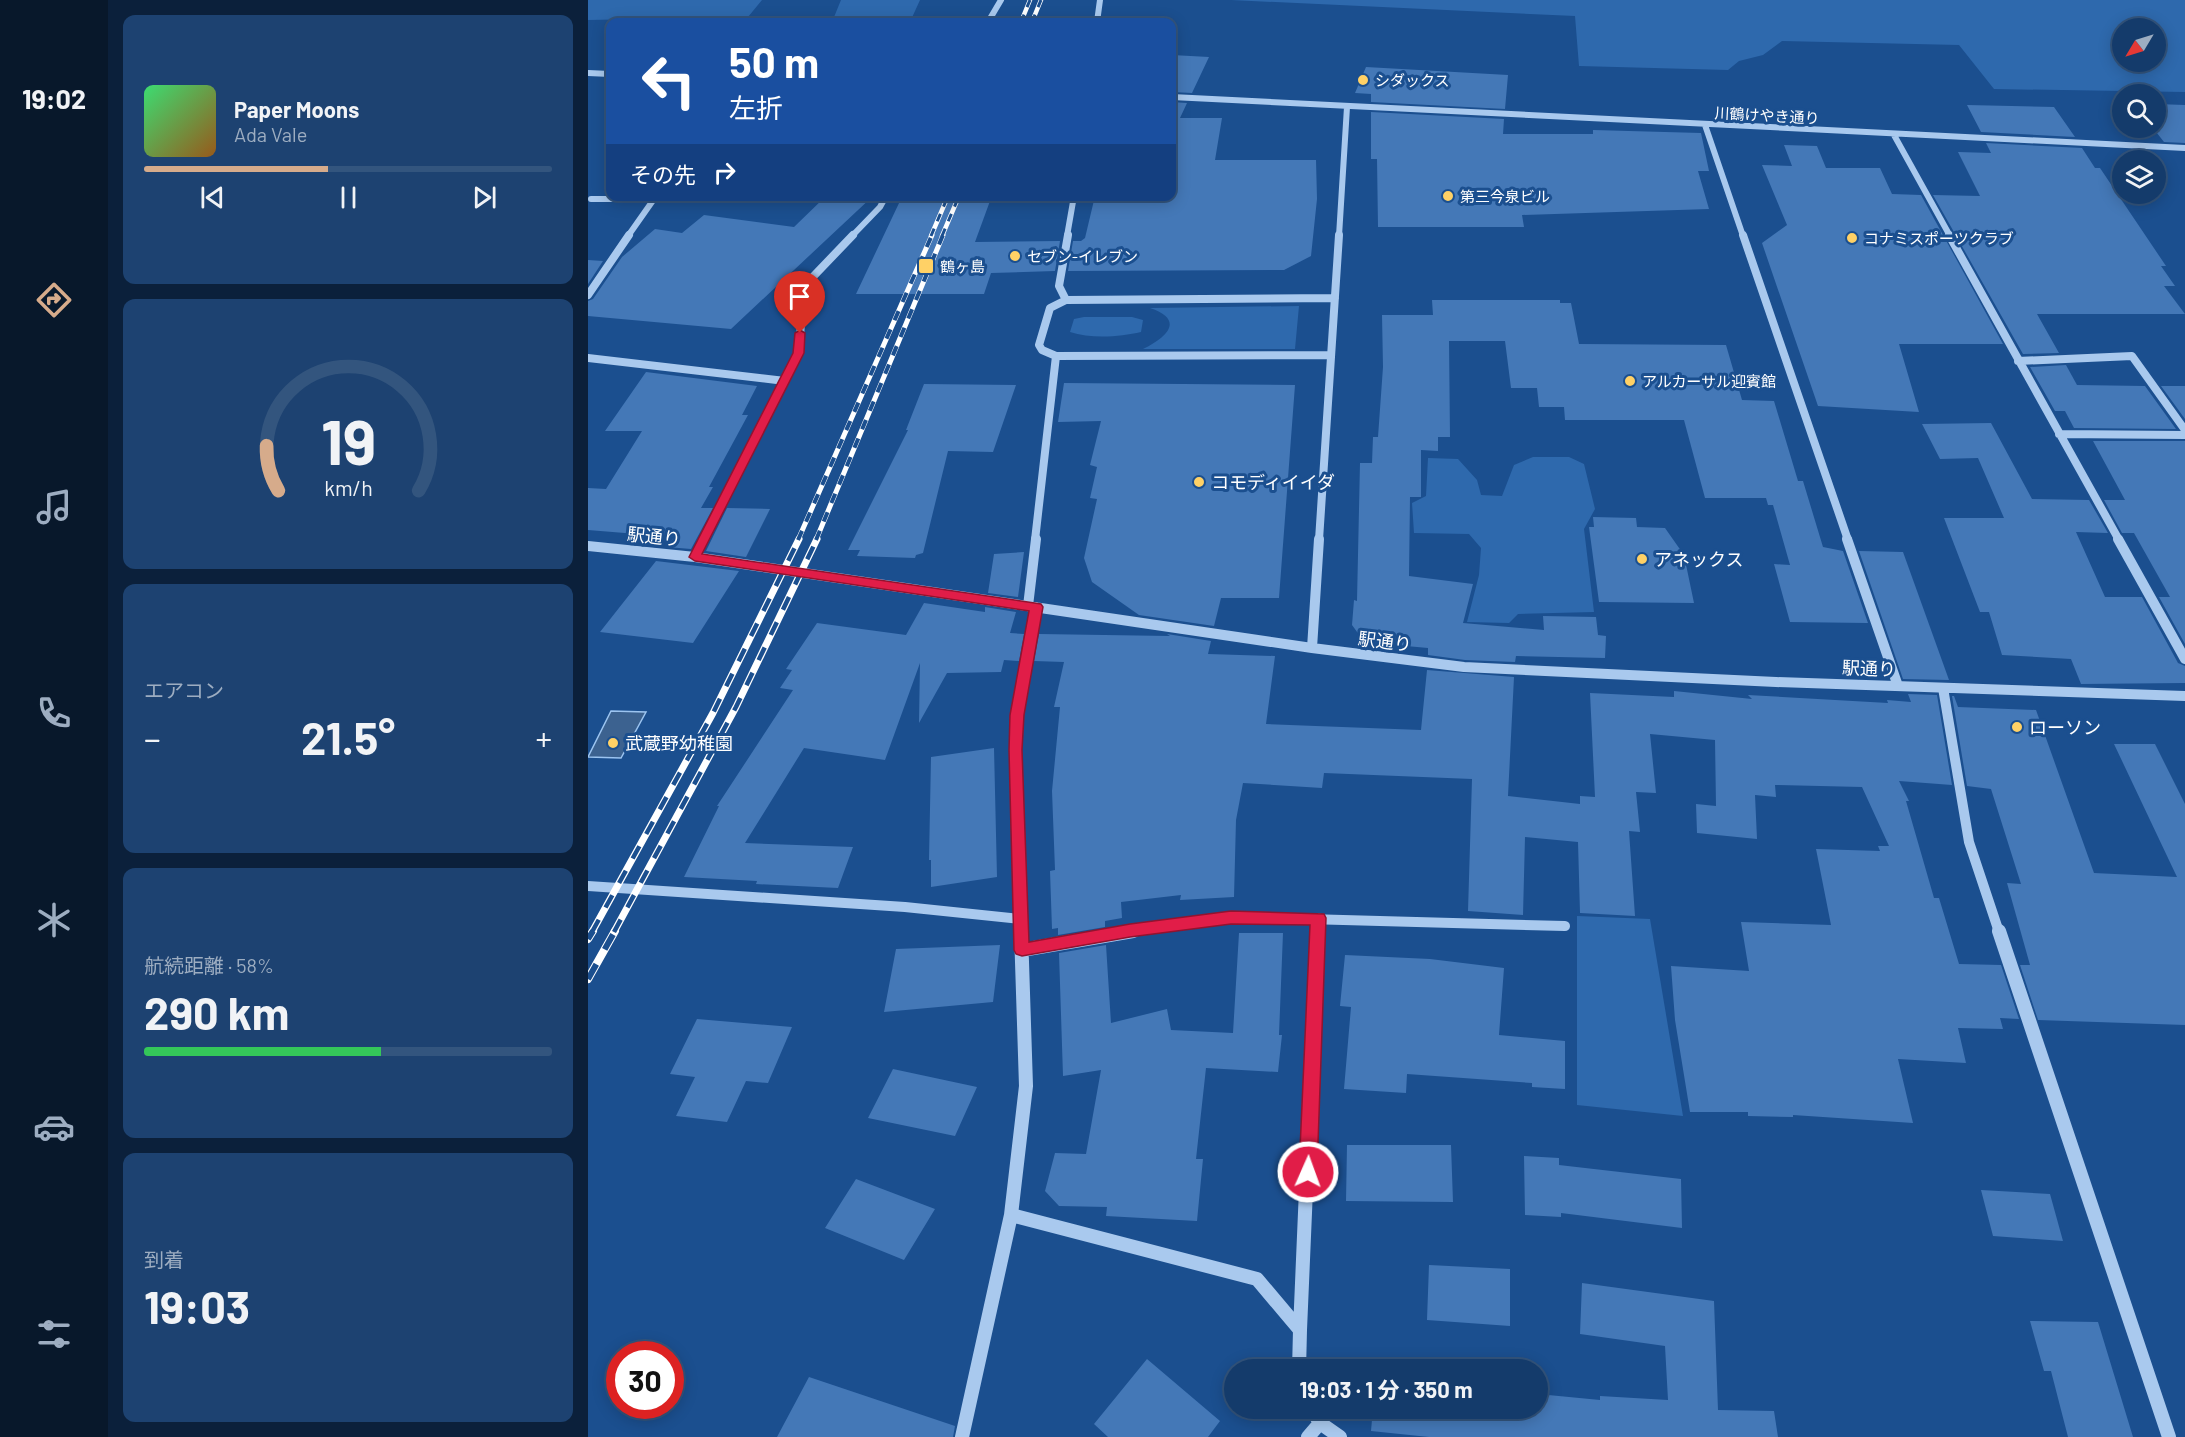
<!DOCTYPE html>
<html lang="ja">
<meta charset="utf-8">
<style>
body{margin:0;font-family:Barlow,"Noto Sans JP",sans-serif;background:#1d4271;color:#f1f3f6;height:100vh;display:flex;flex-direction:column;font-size:22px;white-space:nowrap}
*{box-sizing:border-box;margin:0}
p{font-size:20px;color:#9dadc1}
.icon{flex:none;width:33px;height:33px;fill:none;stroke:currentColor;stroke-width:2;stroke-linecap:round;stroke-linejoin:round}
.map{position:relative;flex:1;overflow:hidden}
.side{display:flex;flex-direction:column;gap:15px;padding:15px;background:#0b203b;width:480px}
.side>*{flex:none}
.guide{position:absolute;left:18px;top:18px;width:570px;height:183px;border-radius:12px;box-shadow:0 3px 15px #0003,0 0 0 2px #33557e;background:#1a4fa0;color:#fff;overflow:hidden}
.needle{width:39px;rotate:232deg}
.buttons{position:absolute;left:1524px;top:18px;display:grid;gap:12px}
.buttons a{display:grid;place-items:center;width:54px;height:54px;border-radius:50%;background:#143b6b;box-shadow:0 3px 15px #0003,0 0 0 2px #33557e;font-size:30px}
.speed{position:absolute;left:18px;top:1341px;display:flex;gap:12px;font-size:30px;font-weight:700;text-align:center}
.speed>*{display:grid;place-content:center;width:78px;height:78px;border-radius:50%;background:#143b6b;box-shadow:0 3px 15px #0003,0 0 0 2px #33557e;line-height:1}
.speed .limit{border:9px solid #d22;background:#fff;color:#111}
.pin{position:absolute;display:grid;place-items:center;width:51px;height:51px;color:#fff;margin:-62px -26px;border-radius:50% 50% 50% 0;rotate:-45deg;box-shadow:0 0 6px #0007}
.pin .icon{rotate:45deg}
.me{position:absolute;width:66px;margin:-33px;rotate:2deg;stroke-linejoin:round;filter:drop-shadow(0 0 4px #0008)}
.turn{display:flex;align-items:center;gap:21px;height:126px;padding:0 24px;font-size:27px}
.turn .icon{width:78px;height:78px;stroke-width:2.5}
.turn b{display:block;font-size:42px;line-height:51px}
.then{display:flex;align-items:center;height:57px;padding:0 24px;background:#0003;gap:12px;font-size:22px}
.big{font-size:45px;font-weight:700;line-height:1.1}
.side .widget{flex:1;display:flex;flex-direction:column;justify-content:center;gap:9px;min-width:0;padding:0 21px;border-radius:12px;background:#1d4271}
.side .dial{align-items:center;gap:0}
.dial svg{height:156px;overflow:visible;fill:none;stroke:#33557e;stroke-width:7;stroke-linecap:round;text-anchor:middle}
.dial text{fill:#f1f3f6;stroke:none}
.song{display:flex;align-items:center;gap:18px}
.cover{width:72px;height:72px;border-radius:9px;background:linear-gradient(135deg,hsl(140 70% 55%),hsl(30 70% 35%))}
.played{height:6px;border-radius:3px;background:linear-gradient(90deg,#d6ab8b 45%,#33557e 45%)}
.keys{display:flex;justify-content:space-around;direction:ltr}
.heat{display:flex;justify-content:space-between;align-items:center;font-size:33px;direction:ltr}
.charge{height:9px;border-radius:4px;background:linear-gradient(90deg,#34c759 58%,#33557e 0)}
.trip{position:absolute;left:636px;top:1359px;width:324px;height:60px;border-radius:30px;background:#143b6b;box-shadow:0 3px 15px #0003,0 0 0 2px #33557e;font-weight:700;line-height:60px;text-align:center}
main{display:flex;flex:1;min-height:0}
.tabs{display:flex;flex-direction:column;width:108px;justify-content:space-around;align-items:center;background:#08182b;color:#9dadc1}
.tabs .icon{width:42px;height:42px}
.tabs .current{color:#d6ab8b}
.tabs b{font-size:27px;color:#f1f3f6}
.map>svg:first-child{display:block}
.green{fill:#2e69ad;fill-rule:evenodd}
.water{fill:#3c6290;stroke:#9cc4f0;stroke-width:1.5}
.building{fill:#4478b7}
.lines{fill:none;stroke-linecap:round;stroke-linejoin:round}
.minor-far3{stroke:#a9c9ee;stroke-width:6}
.minor-far2{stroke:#a9c9ee;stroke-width:8}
.minor-far1{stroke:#a9c9ee;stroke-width:10}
.minor{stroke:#a9c9ee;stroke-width:14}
.rail-far3-casing{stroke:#fff;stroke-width:4.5}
.rail-far2-casing{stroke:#fff;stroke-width:5}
.rail-far1-casing{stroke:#fff;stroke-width:7}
.rail-casing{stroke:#fff;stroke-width:8}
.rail-far3{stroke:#1b4f8f;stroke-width:3;stroke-dasharray:8;stroke-linecap:butt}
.rail-far2{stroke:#1b4f8f;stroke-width:4;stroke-dasharray:10;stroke-linecap:butt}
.rail-far1{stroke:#1b4f8f;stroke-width:4.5;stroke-dasharray:14;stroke-linecap:butt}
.rail{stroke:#1b4f8f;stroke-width:6;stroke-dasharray:17;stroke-linecap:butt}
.route{fill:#e11d48;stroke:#92132f;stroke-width:1.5}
.poi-dot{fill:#ffd166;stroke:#1b4f8f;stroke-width:2}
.labels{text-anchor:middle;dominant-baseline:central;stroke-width:6;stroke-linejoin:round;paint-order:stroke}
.far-poi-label{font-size:15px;fill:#fff;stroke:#1b4f8f;text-anchor:start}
.far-street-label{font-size:15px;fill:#fff;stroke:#1b4f8f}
.poi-label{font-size:18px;fill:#fff;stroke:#1b4f8f;text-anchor:start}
.street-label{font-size:18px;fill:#fff;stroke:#1b4f8f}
</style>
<main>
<nav class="tabs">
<b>19:02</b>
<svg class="icon current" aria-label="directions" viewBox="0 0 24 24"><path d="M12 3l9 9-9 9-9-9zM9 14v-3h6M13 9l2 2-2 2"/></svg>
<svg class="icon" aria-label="music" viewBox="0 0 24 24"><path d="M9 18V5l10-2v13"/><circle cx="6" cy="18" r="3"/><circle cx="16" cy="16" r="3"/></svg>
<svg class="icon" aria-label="phone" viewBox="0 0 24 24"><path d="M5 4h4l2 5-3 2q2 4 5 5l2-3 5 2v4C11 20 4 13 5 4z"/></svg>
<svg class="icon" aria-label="climate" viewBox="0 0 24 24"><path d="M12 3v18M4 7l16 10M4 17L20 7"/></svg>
<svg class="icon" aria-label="car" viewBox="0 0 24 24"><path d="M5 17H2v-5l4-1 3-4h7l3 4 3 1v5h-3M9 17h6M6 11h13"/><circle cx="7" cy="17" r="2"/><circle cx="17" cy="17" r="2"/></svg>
<svg class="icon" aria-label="filters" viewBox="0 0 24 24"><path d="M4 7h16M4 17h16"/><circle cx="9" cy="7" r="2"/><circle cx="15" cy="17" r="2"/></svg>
</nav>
<section class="side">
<div class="widget">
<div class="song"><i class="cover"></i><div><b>Paper Moons</b><p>Ada Vale</p></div></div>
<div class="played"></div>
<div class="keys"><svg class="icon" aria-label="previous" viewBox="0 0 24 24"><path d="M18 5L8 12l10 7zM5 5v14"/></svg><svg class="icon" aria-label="pause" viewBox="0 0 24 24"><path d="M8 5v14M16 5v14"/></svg><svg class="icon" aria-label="next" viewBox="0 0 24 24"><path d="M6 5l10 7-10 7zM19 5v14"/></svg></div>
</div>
<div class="widget dial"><svg viewBox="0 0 100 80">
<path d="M14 69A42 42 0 1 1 86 69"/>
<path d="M14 69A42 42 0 0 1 8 46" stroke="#d6ab8b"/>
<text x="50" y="56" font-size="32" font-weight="700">19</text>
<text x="50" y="72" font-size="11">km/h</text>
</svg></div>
<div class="widget"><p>エアコン</p>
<div class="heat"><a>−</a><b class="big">21.5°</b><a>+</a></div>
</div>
<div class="widget"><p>航続距離 · 58%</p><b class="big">290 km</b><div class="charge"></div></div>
<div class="widget"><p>到着</p><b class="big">19:03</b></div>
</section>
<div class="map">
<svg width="1597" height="1437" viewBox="0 0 1597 1437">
<rect width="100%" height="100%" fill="#1b4f8f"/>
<path class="green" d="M 0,0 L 174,0 L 160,17 L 0,20 Z
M 253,0 L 332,0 L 322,22 L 244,22 Z
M 643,0 L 1597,0 L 1597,92 L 1406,89 L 1371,45 L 1194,41 L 1175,55 L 1151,61 L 1140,70 L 991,66 L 987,16 ZM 1568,28 L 1568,62 L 1534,62 L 1534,28 Z
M 711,306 L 707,349 L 555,349 C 578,338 598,320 562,308 Z
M 496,317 L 544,317 L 555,320 L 553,332 C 532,337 503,339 482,332 L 486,319 Z
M 945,457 L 981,457 L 996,464 L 1007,509 L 996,529 L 1006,612 L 930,614 L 921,623 L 879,622 L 891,575 L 893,548 L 881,534 L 826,533 L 824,503 L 838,496 L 840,458 L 870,459 L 889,480 L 893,495 L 914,496 L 926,465 Z
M 989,916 L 1062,919 L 1095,1116 L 989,1105 Z"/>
<path class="water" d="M 23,711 L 58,712 L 33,758 L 0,757 Z"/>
<path class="building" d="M 584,55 L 621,57 L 604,93 L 584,92 Z
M 778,67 L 920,75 L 917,109 L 783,102 L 783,94 L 767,93 Z
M 584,102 L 599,103 L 592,118 L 634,118 L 627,160 L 728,160 L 729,199 L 723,256 L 696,270 L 480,271 L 485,241 L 493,241 L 497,238 L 507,196 L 584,196 Z
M 1568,104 L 1597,105 L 1597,143 L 1576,142 L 1565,128 L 1568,128 Z
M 1379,105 L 1466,107 L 1487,137 L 1393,132 Z
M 783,112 L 916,119 L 915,134 L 1005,134 L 1005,130 L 1113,133 L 1121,171 L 1110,171 L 1121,209 L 934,215 L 936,227 L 790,227 L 789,159 L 783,159 Z
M 1398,143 L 1494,148 L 1507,168 L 1512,168 L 1578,266 L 1573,266 L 1587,286 L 1576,286 L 1597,314 L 1449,314 L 1471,353 L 1435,354 L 1345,195 L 1392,196 L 1370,152 L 1403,153 Z
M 1196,145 L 1229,146 L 1238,168 L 1292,168 L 1304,194 L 1333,195 L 1415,344 L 1311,344 L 1331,412 L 1230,406 L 1174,243 L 1199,225 L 1174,165 L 1204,166 Z
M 238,196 L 285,196 L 143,329 L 0,316 L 0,301 L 5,299 L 34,257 L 67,229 L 94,233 L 116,215 L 206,227 Z
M 312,201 L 402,201 L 387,242 L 472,241 L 467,271 L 403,273 L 396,294 L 268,294 Z
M 0,260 L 15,261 L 0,284 Z
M 844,300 L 972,300 L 972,303 L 983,303 L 991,344 L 1138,345 L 1154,400 L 1186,401 L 1210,481 L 1215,481 L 1235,547 L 1255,551 L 1280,623 L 1202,622 L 1186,564 L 1202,565 L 1185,505 L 1180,505 L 1178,498 L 1117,498 L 1096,420 L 977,420 L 976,407 L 951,407 L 949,388 L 923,388 L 917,341 L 861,341 L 862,437 L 850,437 L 850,451 L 833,450 L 833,497 L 822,497 L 821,576 L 885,584 L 875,623 L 956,630 L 955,616 L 1008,617 L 1010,635 L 1018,636 L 1017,658 L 928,656 L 927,662 L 877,660 L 840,655 L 840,648 L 785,643 L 772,636 L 764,625 L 766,600 L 769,601 L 772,463 L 784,463 L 785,437 L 790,437 L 795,367 L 794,315 L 845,315 Z
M 1478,365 L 1489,385 L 1557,386 L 1588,429 L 1486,428 L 1477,411 L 1467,411 L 1442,367 Z
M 58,372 L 169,386 L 154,415 L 160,415 L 121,487 L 125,487 L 113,508 L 125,508 L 103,549 L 79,547 L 86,537 L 0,530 L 0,488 L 18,489 L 54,431 L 17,431 Z
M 476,383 L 707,385 L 691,598 L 633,598 L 626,626 L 551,615 L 504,582 L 496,558 L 509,499 L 502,498 L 509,467 L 502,465 L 513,421 L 470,422 Z
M 336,384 L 428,385 L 405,452 L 360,451 L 335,553 L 328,555 L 327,558 L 269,556 L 272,550 L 260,550 L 320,430 L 318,430 Z
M 1573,386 L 1597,386 L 1597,419 Z
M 1403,423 L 1444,499 L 1501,500 L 1520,533 L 1488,532 L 1517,597 L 1554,597 L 1590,663 L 1597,666 L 1597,683 L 1493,684 L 1483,659 L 1414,655 L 1401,612 L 1392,612 L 1356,518 L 1416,518 L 1390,458 L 1352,459 L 1334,424 Z
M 1505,441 L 1597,441 L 1597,644 L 1571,597 L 1582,597 L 1546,533 L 1534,533 L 1516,500 L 1537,500 Z
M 139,508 L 182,509 L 158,557 L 118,551 Z
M 1005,517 L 1048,518 L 1049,527 L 1077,528 L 1096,555 L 1106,603 L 1011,602 L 1001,527 L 1006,527 Z
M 1271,551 L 1315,552 L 1361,680 L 1315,679 Z
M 436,552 L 430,597 L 400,593 L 406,554 Z
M 68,561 L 151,571 L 105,643 L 12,632 Z
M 336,603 L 397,612 L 397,607 L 428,612 L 422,633 L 436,634 L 431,661 L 416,660 L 413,672 L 359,673 L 331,723 L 332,663 L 297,760 L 216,748 L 157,843 L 265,847 L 250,888 L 168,884 L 169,881 L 96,877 L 131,806 L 129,806 L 205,690 L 192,688 L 204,670 L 198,669 L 229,623 L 318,635 Z
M 451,634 L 582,636 L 579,634 L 623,641 L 620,654 L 687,656 L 678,724 L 833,730 L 839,670 L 926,677 L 920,796 L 992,804 L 992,796 L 1007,797 L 1002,693 L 1086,697 L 1086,691 L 1164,699 L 1160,695 L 1300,703 L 1299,700 L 1323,702 L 1320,694 L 1349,695 L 1364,785 L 1311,781 L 1321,801 L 1318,801 L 1346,898 L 1351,898 L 1371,964 L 1413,965 L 1431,1019 L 1412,1018 L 1415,1029 L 1370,1028 L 1378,1063 L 1310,1059 L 1325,1123 L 1205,1115 L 1205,1117 L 1160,1116 L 1160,1112 L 1102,1112 L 1087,1020 L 1083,966 L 1161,971 L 1153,922 L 1243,925 L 1228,849 L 1292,851 L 1290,846 L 1301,846 L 1274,787 L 1187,785 L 1188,797 L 1167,795 L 1169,839 L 1109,833 L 1108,804 L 1128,806 L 1127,740 L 1062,734 L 1068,793 L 1048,792 L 1052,832 L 1041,831 L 1047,916 L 992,913 L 990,842 L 937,837 L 935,915 L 880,911 L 884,779 L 736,773 L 734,788 L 655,783 L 648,820 L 646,897 L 592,900 L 593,895 L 533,902 L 534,918 L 517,921 L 517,927 L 470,935 L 470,928 L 464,929 L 462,871 L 467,870 L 464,791 L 472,707 L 466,707 L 476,662 L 446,661 Z
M 1364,696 L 1366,696 L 1370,707 L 1448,710 L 1506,873 L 1589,877 L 1526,744 L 1567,744 L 1597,804 L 1597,1025 L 1450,1020 L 1432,965 L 1442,965 L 1419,883 L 1433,884 L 1403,789 L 1379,786 Z
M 406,748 L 409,877 L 343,887 L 343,860 L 341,860 L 343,757 Z
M 651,933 L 695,933 L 691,1035 L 694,1035 L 690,1072 L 618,1068 L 608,1159 L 615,1159 L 609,1221 L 518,1216 L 519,1207 L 471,1206 L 457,1191 L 467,1153 L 498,1154 L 513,1070 L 475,1076 L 471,953 L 518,945 L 523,1023 L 579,1009 L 583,1030 L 645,1033 Z
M 412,945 L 405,1002 L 296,1012 L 308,949 Z
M 757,955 L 842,959 L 916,968 L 911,1035 L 977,1041 L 977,1089 L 944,1087 L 944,1083 L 819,1074 L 818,1093 L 756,1089 L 763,1007 L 752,1006 Z
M 109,1019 L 204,1027 L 180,1083 L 158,1081 L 139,1122 L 88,1116 L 107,1077 L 82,1074 Z
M 305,1069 L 389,1087 L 367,1136 L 280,1118 Z
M 759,1145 L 863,1145 L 865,1202 L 758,1201 Z
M 936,1156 L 971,1158 L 971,1165 L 1093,1179 L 1094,1228 L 973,1213 L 973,1217 L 937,1215 Z
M 268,1179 L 347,1209 L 316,1260 L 237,1228 Z
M 1393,1190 L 1462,1194 L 1475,1241 L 1405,1236 Z
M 841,1265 L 922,1269 L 922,1326 L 839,1320 Z
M 994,1283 L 1126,1301 L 1130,1410 L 1186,1411 L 1190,1437 L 841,1437 L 783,1431 L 785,1408 L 950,1408 L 950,1394 L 1012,1400 L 1012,1396 L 1080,1400 L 1077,1346 L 992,1334 Z
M 1442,1321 L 1510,1322 L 1545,1437 L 1480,1437 L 1463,1371 L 1456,1371 Z
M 559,1359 L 632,1421 L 620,1437 L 520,1437 L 506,1424 Z
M 221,1377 L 367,1426 L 365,1437 L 189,1437 Z"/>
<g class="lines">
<path class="minor-far3" d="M 400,22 L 413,0
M 509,22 L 512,0
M 0,73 L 22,74
M 584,97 L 1597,148
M 1117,125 L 1155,236
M 1306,135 L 1362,236
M 3,199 L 66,199 L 40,236
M 264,236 L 292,207 L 298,196
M 479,236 L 486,196
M 751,236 L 759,107"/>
<path class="minor-far2" d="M 1155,235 L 1260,540
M 1361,235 L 1531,540
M 0,295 L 41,235
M 478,300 L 471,286 L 480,235
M 743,355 L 468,356 L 454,350 L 451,345 L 462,308 L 478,300 L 747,298
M 0,358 L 197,381
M 1430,361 L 1544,356 L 1597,430
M 1471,434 L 1597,435
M 116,540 L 211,353 L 215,293 L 219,283 L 265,235
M 447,540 L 468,356
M 731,540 L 751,235"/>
<path class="minor-far1" d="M 1259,539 L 1310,686
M 1530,539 L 1597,659
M 0,546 L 107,557 L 724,648 L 876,667 L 1188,682 L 1597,696
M 107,557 L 116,539
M 440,606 L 448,539
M 724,648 L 731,539
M 1355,688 L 1381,842 L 1411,932
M 0,886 L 317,907 L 432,919
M 433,932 L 427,750 L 429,715 L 448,607
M 536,932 L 643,917 L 977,926
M 729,932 L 730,918"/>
<path class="minor" d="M 1411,931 L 1581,1437
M 434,950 L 545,931
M 423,1215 L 669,1279 L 712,1330 L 711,1370
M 712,1330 L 729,931
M 723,1408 L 732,1423 L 752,1437
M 374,1437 L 423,1215 L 438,1086 L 433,931
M 720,1437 L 732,1423"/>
<defs>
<path id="rail-far3" d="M 433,22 L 442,0
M 444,22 L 453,0
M 343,236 L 360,196
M 354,236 L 371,196"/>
<path id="rail-far2" d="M 210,540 L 344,235
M 228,540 L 355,235"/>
<path id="rail-far1" d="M 4,932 L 125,713 L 211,539
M 26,932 L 148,707 L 229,539"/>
<path id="rail" d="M 0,939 L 5,931
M 0,979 L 27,931"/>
</defs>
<use href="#rail-far3" class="rail-far3-casing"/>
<use href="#rail-far2" class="rail-far2-casing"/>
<use href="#rail-far1" class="rail-far1-casing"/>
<use href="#rail" class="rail-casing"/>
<use href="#rail-far3" class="rail-far3"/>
<use href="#rail-far2" class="rail-far2"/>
<use href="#rail-far1" class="rail-far1"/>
<use href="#rail" class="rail"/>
</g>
<path class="route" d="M 212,330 L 217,333 L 216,353 L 114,554 L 453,604 L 455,607 L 436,715 L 434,750 L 441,942 L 542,924 L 643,911 L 736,914 L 738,918 L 729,1172 L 727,1178 L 720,1181 L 714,1178 L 711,1172 L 722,925 L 643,924 L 542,937 L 434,956 L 428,954 L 426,950 L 421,750 L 422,715 L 441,611 L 107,561 L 101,557 L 205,353 L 207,333 Z"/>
<g class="poi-dot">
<circle cx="775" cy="80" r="6"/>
<circle cx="860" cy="196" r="6"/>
<circle cx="1264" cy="238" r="6"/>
<circle cx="427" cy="256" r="6"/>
<rect x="330" y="258" width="16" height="16" rx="3"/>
<circle cx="1042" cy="381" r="6"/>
<circle cx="611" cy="482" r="6"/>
<circle cx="1054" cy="559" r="6"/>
<circle cx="1429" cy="727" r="6"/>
<circle cx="25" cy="743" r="6"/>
</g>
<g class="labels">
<g class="far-poi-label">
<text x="787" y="80">シダックス</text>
<text x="872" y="196">第三今泉ビル</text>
<text x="1276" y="238">コナミスポーツクラブ</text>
<text x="439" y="256">セブン-イレブン</text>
<text x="352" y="266">鶴ヶ島</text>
<text x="1054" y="381">アルカーサル迎賓館</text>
</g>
<g class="far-street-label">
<text transform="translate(1179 115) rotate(3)">川鶴けやき通り</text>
</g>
<g class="poi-label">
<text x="623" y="482">コモディイイダ</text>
<text x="1066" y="559">アネックス</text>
<text x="1441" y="727">ローソン</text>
<text x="37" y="743">武蔵野幼稚園</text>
</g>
<g class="street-label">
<text transform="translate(66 536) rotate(6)">駅通り</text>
<text transform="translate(797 641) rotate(7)">駅通り</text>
<text transform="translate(1281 668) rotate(2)">駅通り</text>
</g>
</g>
</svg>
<div class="buttons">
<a><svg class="needle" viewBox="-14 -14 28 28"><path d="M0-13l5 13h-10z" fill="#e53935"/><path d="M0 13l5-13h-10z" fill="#9dadc1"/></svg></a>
<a><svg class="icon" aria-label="search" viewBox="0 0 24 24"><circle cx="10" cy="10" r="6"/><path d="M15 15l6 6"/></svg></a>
<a><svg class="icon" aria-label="layers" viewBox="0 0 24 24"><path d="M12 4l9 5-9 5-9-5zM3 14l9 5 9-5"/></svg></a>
</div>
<div class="speed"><div class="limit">30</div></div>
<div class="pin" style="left:212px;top:333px;background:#d93025"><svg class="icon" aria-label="arrive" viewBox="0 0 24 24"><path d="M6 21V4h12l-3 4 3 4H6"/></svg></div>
<svg class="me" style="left:720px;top:1172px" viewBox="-20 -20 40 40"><circle r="17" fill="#e11d48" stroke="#fff" stroke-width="3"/><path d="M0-11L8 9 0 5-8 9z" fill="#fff"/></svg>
<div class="trip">19:03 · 1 分 · 350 m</div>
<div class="guide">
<div class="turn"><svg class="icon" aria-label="left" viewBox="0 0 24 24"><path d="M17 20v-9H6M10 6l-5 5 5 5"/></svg><div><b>50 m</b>左折</div></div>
<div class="then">その先<svg class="icon" aria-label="right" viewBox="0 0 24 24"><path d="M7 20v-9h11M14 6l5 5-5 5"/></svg></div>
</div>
</div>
</main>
